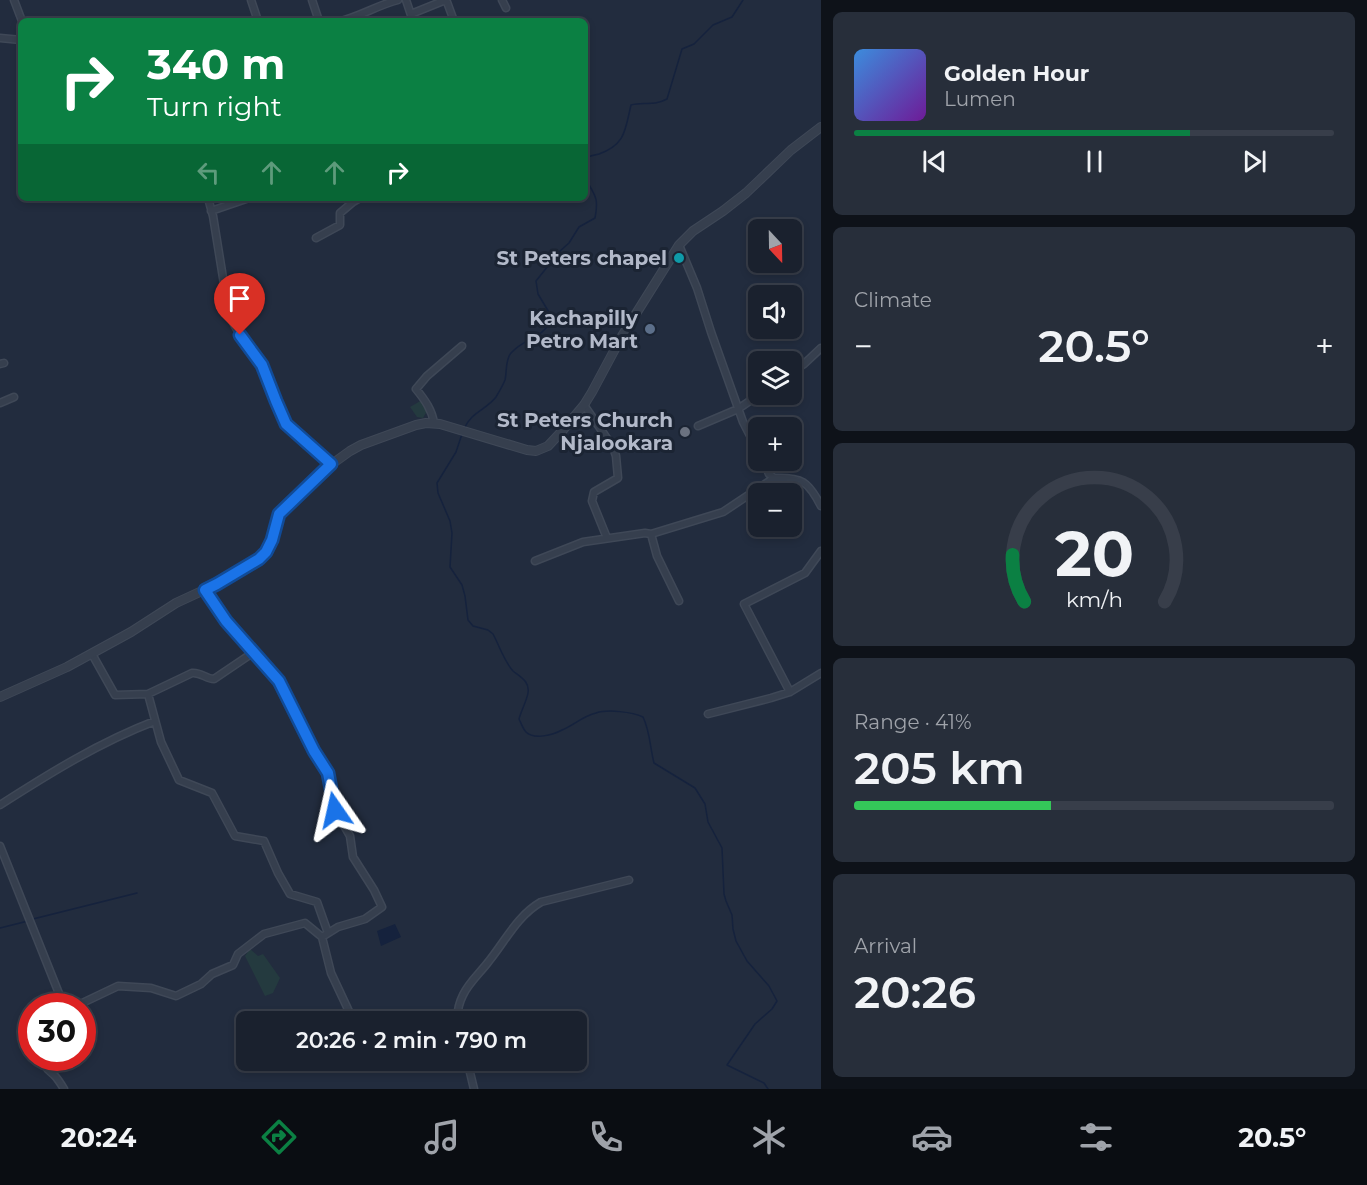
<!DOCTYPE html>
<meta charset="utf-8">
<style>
body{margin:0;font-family:Montserrat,sans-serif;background:#272e3a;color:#f1f3f6;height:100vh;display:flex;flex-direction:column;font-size:22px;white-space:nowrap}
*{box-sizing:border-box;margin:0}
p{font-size:20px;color:#9fa3aa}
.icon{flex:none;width:33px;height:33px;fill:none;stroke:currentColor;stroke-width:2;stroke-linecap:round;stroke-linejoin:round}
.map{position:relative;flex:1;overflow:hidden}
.sheet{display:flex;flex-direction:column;gap:12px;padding:12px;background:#0e1219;width:546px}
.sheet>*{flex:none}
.hud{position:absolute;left:18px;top:18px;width:570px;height:183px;border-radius:9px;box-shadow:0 3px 9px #0003,0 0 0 2px #383e4a;background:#0b8043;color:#fff;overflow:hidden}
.needle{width:39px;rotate:158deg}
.controls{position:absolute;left:748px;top:219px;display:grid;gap:12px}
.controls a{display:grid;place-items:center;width:54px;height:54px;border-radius:9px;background:#1a212e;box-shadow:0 3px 9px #0003,0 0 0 2px #383e4a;font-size:30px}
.speed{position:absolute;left:18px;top:993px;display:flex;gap:12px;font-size:30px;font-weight:700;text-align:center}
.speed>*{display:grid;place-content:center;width:78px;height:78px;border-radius:50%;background:#1a212e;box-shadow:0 3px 9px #0003,0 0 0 2px #383e4a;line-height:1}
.speed .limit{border:9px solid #d22;background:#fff;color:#111}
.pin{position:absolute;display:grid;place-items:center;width:51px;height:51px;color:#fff;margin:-62px -26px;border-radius:50% 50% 50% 0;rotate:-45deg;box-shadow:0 0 6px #0007}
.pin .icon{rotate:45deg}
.me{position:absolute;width:66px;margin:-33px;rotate:349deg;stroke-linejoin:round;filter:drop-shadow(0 0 4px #0008)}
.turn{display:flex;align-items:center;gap:21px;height:126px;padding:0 30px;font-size:27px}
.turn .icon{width:78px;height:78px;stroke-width:2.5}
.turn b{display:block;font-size:42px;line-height:51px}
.lanes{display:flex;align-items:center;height:57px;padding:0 30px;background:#0003;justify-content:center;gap:30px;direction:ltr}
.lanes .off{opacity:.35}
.big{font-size:45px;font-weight:600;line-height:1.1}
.sheet .widget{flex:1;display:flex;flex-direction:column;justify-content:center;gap:9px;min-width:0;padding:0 21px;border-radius:9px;background:#272e3a}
.sheet .dial{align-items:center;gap:0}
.dial svg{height:156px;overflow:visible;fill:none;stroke:#383e4a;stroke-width:7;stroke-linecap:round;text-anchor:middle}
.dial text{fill:#f1f3f6;stroke:none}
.song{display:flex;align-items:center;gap:18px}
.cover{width:72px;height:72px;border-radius:9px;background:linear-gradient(135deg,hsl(210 70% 55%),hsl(280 70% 35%))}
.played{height:6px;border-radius:3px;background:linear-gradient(90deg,#0b8043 70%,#383e4a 70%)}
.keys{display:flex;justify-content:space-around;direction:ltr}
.heat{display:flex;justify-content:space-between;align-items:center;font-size:33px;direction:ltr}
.charge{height:9px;border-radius:4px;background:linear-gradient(90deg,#34c759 41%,#383e4a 0)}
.trip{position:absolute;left:236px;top:1011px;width:351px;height:60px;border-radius:9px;background:#1a212e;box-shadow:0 3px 9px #0003,0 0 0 2px #383e4a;font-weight:600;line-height:60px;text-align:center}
.dock{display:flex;height:96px;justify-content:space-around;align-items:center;background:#0a0d12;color:#9fa3aa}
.dock .icon{width:42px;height:42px}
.dock .selected{color:#0b8043}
.dock b{font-size:27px;color:#f1f3f6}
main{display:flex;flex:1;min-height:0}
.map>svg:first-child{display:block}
.green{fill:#243a3f}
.water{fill:#15223d}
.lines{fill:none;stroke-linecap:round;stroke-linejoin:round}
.stream{stroke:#15223d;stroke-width:1.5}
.minor-casing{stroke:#3f4857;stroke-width:9}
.tertiary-casing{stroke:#3f4857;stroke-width:10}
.minor{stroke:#363f4e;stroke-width:6}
.tertiary{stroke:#363f4e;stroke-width:8}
.route-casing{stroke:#114b97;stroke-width:15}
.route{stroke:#1a73e8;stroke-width:10}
.culture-dot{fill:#0f9aa8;stroke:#1b2433;stroke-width:2}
.service-dot{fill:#5c6f8a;stroke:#1b2433;stroke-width:2}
.worship-dot{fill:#6b7280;stroke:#1b2433;stroke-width:2}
.labels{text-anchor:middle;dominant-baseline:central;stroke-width:6;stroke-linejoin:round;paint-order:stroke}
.poi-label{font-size:20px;font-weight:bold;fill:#b2b9c9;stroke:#1b2433;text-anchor:end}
</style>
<main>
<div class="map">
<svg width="821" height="1089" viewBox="0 0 821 1089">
<rect width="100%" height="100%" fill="#222c3e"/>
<path class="green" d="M 422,400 L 428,409 L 423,418 L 417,417 L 410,407 Z
M 250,949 L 258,956 L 263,954 L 280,978 L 273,993 L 265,996 L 245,956 Z"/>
<path class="water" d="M 395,924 L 401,937 L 381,946 L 377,931 Z"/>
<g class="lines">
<path class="stream" d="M 585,158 C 590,156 594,155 599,154 C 626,144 625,130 631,105 C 644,101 652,107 667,99 L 682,49 L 694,44 L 713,25 L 732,17 L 743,0
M 464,429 C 471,412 486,410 496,397 C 499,392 503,385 505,380 C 507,372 505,360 511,353 C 524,338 542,339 553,319 L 538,294 L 536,281 L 560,251 L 569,243 L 579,227 L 595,218 C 599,197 595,196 585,178
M 462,434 L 456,452 L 437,483 L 438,493 L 450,521 L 452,533 L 450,567 L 462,585 L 465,596 L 468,620 L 473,626 L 488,630 L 493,634 C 499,645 504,661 513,671 C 520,677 530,681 528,693 C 527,700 521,711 519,719 C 521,723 523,729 526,732 C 534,740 553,735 562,730 C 574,725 583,716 596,713 C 608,709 632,712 643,717 C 650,731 650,748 654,763 L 695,788 L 705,804 L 708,822 L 722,848 L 724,894 L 726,901 L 732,915 L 733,929 L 736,941 L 747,961 L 769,986 L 777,1001 L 772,1009 L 755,1024 L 727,1065 L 764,1083 L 768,1089
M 33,919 L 137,893
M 0,928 L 28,921"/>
<defs>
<path id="minor" d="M 14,0 L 22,21
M 251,0 L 258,21
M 312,0 L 319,21
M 406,0 L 413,21
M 502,0 L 506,8
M 411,14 L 443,1 L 447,2 L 454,21
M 341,21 C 361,16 378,5 398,0
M 0,38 L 21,40
M 208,198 L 213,216 L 229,315 L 240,335 L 262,365 L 286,424 L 331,464
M 211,211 L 249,198
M 316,238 L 340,225 L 340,213 L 353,202 L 360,198
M 679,245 L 697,288 L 711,332 L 743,422 L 759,453
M 0,364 L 4,363
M 792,372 L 804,364 L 821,348
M 0,403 L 14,397
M 584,405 L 613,447 L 616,456 L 618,478 L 594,492 L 592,501 L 607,538
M 434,423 C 432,410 425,400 416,389 L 427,376 L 462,346
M 698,426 L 738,409 L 760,394
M 763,460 L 769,474 L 774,478 C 802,477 808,481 821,506
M 651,534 L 657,556 L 679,601
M 535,561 L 583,542 L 645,533 L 651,534 L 723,512 L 774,478
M 205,590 L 226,621 L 279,681 L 314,751 L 328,773 L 335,810 L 350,836 L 353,857 L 374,890 L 382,907 L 365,919 L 338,927 L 322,937 L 331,973 L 354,1022
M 92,654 L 115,695 L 148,694 L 161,742 L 179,780 L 212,793 L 235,836 L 264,841 L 278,873 L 290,894 L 317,902 L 328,933
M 790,692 L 744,604 L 805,573 L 821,551
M 148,694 L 192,673 C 201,672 206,679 214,679 L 254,652
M 708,714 L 771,698 L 790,692 L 821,673
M 0,805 C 50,773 100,742 155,721
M 0,846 L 64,1006
M 76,1006 L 118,986 L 151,988 L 176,996 L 201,984 L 212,974 L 233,965 L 238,954 L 264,934 L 305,923 L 322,937
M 457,1022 C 457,1012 459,1003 463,995 C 469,982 481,972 489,961 C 506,940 517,916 541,902 L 629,880
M 46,1058 C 44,1068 47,1069 54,1075 C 58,1079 61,1084 64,1089
M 467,1060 L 474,1089"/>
<path id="tertiary" d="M 0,697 L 67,667 L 131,632 L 176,603 L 217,584 L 250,565 L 266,552 L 271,540 L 279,514 L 325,469 L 350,451 L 361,445 L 416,425 L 426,423 L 440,424 L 527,450 L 536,451 L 548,446 L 563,430 L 584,405 L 592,392 L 622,336 L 679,245 L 693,231 L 723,211 L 746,193 L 791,150 L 821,127"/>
</defs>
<use href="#minor" class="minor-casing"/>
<use href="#tertiary" class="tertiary-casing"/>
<use href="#minor" class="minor"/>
<use href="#tertiary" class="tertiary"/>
</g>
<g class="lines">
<defs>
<path id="route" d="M 240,335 L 262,365 L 276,401 L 286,424 L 331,464 L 279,514 L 272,540 L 266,552 L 259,559 L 217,584 L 205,590 L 226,621 L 279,681 L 314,751 L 328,773 L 335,810"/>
</defs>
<use href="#route" class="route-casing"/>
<use href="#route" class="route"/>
</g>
<circle class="culture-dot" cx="679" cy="258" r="6"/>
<circle class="service-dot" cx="650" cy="329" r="6"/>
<circle class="worship-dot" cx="685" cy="432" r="6"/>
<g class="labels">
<g class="poi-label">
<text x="667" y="258">St Peters chapel</text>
<text x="638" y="318">Kachapilly<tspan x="638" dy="23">Petro Mart</tspan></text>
<text x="673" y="420">St Peters Church<tspan x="673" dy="23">Njalookara</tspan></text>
</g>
</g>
</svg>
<div class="controls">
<a><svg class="needle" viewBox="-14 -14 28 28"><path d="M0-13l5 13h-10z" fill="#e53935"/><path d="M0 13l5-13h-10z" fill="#9fa3aa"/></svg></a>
<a><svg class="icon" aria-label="sound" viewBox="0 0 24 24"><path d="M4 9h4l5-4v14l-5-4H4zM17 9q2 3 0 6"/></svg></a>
<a><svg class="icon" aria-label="layers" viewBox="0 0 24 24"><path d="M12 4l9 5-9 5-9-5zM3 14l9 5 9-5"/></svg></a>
<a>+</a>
<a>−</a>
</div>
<div class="speed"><div class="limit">30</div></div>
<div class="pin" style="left:240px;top:335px;background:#d93025"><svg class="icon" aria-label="arrive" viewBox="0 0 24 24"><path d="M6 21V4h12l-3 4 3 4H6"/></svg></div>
<svg class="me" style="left:335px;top:810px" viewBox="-20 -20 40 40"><path d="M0-17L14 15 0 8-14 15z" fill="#1a73e8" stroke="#fff" stroke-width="4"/></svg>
<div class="trip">20:26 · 2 min · 790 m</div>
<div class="hud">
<div class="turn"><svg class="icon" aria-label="right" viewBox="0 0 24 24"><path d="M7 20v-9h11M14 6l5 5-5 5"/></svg><div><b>340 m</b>Turn right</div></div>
<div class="lanes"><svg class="icon off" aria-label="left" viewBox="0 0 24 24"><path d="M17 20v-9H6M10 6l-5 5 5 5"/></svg><svg class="icon off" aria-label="ahead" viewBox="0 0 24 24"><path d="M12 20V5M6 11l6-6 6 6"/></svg><svg class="icon off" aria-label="ahead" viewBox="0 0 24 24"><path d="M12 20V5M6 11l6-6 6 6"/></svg><svg class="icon" aria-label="right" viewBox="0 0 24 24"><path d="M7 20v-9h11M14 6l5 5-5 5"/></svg></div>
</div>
</div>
<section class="sheet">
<div class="widget">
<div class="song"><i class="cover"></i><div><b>Golden Hour</b><p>Lumen</p></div></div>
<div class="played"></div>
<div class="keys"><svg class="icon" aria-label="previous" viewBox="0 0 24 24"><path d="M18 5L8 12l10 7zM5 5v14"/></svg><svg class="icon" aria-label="pause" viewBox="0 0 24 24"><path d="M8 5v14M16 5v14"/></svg><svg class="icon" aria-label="next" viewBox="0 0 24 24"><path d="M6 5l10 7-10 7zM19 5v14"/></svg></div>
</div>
<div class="widget"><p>Climate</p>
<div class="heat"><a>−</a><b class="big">20.5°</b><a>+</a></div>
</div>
<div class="widget dial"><svg viewBox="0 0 100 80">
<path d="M14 69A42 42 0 1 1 86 69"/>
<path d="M14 69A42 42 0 0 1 8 45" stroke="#0b8043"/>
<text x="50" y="56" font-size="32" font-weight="700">20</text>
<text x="50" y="72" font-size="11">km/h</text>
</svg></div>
<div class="widget"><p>Range · 41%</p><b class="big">205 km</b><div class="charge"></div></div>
<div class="widget"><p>Arrival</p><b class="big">20:26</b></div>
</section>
</main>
<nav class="dock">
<b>20:24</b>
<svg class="icon selected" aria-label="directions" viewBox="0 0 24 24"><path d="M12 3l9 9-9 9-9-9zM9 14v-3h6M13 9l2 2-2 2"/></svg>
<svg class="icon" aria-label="music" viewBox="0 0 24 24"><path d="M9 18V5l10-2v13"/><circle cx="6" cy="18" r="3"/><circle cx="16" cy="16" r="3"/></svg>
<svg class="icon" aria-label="phone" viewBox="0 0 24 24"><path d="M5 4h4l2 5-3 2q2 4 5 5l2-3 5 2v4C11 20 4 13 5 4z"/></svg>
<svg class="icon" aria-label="climate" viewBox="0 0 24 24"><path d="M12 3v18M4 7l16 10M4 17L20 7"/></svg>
<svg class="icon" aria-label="car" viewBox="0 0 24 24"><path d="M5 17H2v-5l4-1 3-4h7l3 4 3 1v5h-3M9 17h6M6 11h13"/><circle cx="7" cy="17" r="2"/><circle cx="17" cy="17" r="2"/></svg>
<svg class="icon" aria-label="filters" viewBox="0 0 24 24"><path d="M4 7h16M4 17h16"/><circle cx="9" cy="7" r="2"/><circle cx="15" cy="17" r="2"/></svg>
<b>20.5°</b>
</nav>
